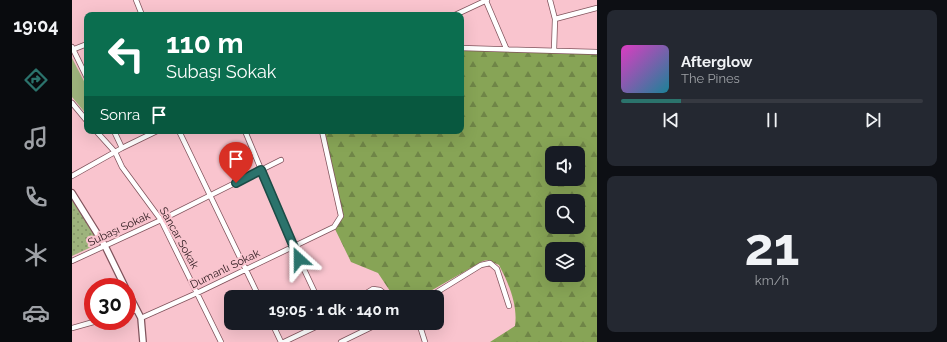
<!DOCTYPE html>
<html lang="tr">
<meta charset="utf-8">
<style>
body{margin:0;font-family:Raleway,sans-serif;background:#242831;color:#f1f3f6;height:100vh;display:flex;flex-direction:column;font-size:15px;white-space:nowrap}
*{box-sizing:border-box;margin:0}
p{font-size:13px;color:#9ea1a6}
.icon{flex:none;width:22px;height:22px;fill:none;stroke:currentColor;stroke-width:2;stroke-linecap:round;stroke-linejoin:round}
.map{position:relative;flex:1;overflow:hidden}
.panel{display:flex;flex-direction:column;gap:10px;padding:10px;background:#0d0f14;width:350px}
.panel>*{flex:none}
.hud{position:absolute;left:12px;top:12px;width:380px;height:122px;border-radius:8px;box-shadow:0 4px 16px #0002;background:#0b6e4f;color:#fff;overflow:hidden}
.buttons{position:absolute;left:473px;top:146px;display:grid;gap:8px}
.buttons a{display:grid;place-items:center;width:40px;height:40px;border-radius:8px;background:#171b24;box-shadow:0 4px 16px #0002;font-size:20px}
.speed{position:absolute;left:12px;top:278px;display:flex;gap:8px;font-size:20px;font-weight:700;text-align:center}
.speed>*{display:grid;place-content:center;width:52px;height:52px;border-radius:50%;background:#171b24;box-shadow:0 4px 16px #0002;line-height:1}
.speed .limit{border:6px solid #d22;background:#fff;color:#111}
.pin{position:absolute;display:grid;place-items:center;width:34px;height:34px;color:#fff;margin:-41px -17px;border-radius:50% 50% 50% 0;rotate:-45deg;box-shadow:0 0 4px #0007}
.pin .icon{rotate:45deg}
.me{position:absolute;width:44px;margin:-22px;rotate:336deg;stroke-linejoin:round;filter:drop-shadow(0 0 3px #0008)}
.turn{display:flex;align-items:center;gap:14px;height:84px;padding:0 16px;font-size:18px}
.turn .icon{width:52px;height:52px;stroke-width:2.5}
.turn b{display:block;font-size:28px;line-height:34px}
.then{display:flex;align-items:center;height:38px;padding:0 16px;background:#0003;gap:8px;font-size:15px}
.panel .card{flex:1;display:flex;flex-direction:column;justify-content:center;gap:6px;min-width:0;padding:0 14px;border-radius:8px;background:#242831}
.panel .dial{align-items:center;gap:0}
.dial b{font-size:52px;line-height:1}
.song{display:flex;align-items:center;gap:12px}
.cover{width:48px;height:48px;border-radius:6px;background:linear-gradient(135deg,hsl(310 70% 55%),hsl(190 70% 35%))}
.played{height:4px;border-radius:2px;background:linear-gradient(90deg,#2b736c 20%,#363941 20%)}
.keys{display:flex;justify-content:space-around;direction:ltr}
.trip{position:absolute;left:152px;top:290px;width:220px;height:40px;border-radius:8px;background:#171b24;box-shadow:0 4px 16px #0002;font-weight:700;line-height:40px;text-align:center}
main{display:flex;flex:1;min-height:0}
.menu{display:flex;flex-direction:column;width:72px;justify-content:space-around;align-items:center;background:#090b0e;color:#9ea1a6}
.menu .icon{width:28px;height:28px}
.menu .current{color:#2b736c}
.menu b{font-size:18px;color:#f1f3f6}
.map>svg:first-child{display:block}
.grass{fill:url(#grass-dots)}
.forest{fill:url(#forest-firs);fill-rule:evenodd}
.green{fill:#9eb47d}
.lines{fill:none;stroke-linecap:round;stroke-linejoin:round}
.minor-casing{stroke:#80535c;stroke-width:6}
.tertiary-casing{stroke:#80535c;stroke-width:8}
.minor{stroke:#fff;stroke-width:4.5}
.tertiary{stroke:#fff;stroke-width:5.5}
.route-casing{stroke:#1c4b46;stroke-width:10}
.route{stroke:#2b736c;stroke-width:7}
.labels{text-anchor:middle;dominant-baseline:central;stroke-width:4;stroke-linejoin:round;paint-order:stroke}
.street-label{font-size:11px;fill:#2d1a1e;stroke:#f9c4ce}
</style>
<main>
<nav class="menu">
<b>19:04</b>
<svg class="icon current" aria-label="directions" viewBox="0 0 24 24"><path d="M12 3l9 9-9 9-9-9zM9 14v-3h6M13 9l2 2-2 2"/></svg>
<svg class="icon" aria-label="music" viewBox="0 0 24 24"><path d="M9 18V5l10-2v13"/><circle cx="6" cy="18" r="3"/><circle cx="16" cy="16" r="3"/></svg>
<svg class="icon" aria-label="phone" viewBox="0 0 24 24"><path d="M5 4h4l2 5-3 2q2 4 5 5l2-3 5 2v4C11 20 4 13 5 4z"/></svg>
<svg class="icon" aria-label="climate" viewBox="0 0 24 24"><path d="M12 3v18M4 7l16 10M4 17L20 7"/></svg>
<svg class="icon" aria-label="car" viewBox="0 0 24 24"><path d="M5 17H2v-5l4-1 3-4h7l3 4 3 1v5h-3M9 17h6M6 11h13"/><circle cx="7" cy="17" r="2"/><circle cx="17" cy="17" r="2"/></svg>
</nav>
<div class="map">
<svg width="525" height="342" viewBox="0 0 525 342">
<defs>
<pattern id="grass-dots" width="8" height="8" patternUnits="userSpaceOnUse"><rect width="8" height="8" fill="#9eb47d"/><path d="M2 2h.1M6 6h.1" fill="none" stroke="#819266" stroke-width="1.8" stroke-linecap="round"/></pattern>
<pattern id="forest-firs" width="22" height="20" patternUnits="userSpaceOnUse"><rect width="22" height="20" fill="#87a456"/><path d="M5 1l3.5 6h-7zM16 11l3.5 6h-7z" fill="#6f8547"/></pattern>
</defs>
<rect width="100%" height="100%" fill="#f9c4ce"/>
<path class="grass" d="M 0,200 L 28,243 L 0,256 Z"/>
<path class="forest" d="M 389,48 L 525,52 L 525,342 L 418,342 L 443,326 C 446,305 437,284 427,265 L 416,260 L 411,261 L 348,297 L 322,297 L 306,273 L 279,262 L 262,227 L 269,216 L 250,131 L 389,131 ZM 480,153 L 506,153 L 506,179 L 480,179 ZM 480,201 L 506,201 L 506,227 L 480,227 ZM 480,249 L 506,249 L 506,275 L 480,275 Z"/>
<path class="green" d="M 0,58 L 15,87 L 15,115 L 0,97 Z"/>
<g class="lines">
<defs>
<path id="minor" d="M 64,0 L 70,15
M 478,0 L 483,19 L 482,50
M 414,1 L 434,48
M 383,15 L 415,0
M 483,19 L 525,8
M 0,47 L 15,78
M 389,48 L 525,52
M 0,50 L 15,44
M 0,103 L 15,121
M 24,131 L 43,152 L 50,167 L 89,220 L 149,342
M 42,131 L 50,148
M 107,131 L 187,297
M 173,131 L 221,246 L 245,297
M 0,176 L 50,148 L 85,131
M 0,261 L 89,220 L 209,160
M 288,297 L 301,289 L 308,290 L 317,297
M 357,297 L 409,265 L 418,263 L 425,269 L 437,306
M 55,312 L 65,310
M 69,318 L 125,293 L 262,227 L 269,216 L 250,131
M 200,323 L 209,342
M 347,323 L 353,342
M 0,328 L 25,321
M 212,342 L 252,323
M 269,342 L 308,323"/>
<path id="tertiary" d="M 0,193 L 33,246 L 53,287
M 55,291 L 69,318 L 71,342"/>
</defs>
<use href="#minor" class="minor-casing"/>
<use href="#tertiary" class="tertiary-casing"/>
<use href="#minor" class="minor"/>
<use href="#tertiary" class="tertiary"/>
</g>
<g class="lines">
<defs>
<path id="route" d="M 164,183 L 189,170 L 227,259"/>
</defs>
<use href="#route" class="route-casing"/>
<use href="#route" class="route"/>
</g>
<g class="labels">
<g class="street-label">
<text transform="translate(47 229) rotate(-25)">Subaşı Sokak</text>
<text transform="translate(107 238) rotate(61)">Sancar Sokak</text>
<text transform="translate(153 269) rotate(-26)">Dumanlı Sokak</text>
</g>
</g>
</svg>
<div class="buttons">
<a><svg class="icon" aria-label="sound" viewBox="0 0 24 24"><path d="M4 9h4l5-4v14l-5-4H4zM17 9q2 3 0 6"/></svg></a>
<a><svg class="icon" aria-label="search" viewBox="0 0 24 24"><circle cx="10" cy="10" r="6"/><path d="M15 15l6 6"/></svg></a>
<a><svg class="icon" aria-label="layers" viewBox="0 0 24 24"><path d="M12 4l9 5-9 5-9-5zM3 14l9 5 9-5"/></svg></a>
</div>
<div class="speed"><div class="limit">30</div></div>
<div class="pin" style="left:164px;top:183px;background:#d93025"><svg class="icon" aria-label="arrive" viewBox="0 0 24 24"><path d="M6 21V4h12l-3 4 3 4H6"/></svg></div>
<svg class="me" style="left:227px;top:259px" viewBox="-20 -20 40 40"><path d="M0-17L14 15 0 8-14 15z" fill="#2b736c" stroke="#fff" stroke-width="4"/></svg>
<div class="trip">19:05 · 1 dk · 140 m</div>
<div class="hud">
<div class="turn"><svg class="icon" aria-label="left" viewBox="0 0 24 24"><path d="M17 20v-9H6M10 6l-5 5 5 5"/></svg><div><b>110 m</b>Subaşı Sokak</div></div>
<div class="then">Sonra<svg class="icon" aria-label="arrive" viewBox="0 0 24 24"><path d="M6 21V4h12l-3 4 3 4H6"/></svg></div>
</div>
</div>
<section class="panel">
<div class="card">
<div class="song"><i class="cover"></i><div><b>Afterglow</b><p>The Pines</p></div></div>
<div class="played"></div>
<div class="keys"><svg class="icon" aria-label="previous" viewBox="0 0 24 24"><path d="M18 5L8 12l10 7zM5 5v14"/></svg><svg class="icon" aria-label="pause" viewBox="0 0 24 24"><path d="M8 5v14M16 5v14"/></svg><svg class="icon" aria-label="next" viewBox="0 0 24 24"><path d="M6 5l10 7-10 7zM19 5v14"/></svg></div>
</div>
<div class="card dial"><b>21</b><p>km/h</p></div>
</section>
</main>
